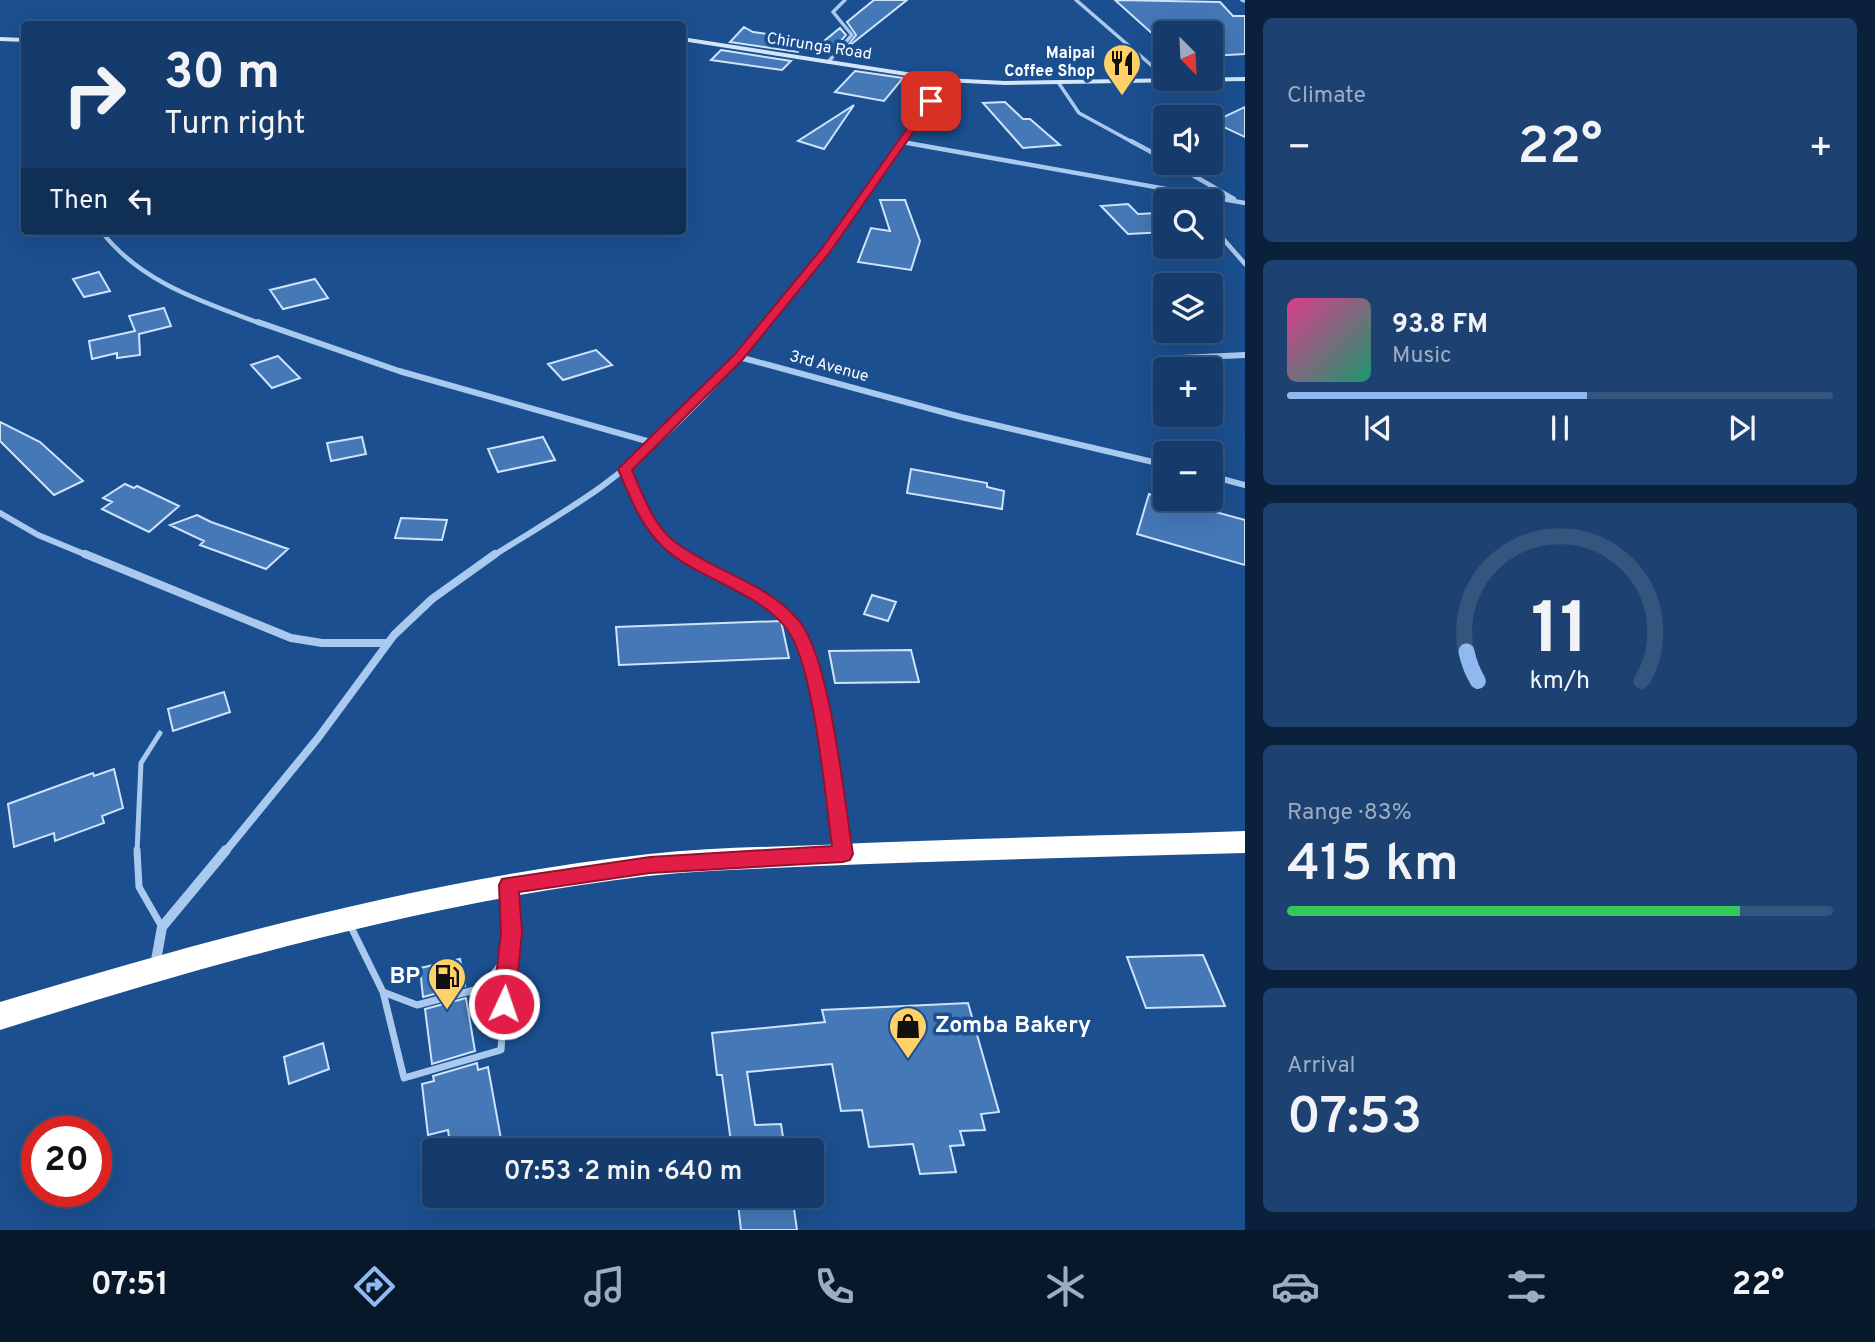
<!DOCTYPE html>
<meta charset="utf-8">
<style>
body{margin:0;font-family:Overpass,sans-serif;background:#1d4271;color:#f1f3f6;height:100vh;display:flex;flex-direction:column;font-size:26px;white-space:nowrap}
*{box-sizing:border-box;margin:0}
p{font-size:23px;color:#9dadc1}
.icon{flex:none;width:38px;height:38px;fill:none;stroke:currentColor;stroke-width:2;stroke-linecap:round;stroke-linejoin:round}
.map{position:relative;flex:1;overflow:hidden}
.details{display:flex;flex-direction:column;gap:18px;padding:18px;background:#0b203b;width:630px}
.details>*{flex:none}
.top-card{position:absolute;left:21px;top:21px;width:665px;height:214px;border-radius:7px;box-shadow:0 7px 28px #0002,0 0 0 2px #33557e;background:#143b6b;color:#f1f3f6;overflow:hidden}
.needle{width:46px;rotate:156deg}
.fabs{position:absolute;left:1153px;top:21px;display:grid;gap:14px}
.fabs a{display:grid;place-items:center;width:70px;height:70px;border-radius:7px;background:#143b6b;box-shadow:0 7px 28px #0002,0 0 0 2px #33557e;font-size:35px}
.speed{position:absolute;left:21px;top:1116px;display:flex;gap:14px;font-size:35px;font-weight:700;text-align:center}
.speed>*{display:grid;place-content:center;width:91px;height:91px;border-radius:50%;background:#143b6b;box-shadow:0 7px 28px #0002,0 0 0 2px #33557e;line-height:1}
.speed .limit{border:10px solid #d22;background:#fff;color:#111}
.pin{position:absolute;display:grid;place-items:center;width:60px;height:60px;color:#fff;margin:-30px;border-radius:14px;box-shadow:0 4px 10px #0006}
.me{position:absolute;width:77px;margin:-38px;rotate:3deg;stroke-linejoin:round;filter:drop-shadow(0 0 5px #0008)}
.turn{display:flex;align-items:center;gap:24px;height:147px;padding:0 28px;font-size:32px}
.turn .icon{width:91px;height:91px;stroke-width:2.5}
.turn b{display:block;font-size:49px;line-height:60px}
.then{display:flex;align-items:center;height:66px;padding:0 28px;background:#0003;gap:14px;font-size:26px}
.big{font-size:52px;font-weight:600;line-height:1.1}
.details .widget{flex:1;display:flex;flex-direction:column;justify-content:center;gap:10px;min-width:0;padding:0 24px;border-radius:10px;background:#1d4271}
.details .dial{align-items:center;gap:0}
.dial svg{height:182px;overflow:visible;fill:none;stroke:#33557e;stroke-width:7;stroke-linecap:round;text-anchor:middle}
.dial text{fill:#f1f3f6;stroke:none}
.song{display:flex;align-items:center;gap:21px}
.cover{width:84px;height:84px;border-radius:10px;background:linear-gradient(135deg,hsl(330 70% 55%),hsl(160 70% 35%))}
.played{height:7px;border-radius:4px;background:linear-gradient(90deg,#90b9f0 55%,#33557e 55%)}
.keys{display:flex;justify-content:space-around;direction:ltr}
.heat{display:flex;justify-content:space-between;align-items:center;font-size:38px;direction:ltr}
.charge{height:10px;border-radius:5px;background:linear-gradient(90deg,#34c759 83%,#33557e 0)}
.trip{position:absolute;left:422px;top:1138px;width:402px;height:70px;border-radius:7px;background:#143b6b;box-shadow:0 7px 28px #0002,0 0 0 2px #33557e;font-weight:600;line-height:70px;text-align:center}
.tabs{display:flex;height:112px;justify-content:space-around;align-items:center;background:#08182b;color:#9dadc1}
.tabs .icon{width:49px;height:49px}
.tabs .selected{color:#90b9f0}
.tabs b{font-size:32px;color:#f1f3f6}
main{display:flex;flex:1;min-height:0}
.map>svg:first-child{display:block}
.building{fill:#4478b7;stroke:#cfe3fa;stroke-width:2}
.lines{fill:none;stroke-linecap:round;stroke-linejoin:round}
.lane-far1{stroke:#a9c9ee;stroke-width:5}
.lane{stroke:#a9c9ee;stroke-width:7}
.street-far4{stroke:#a9c9ee;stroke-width:3.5}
.street-far3{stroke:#a9c9ee;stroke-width:4.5}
.street-far2{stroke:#a9c9ee;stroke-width:6}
.street-far1{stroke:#a9c9ee;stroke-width:8}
.street{stroke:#a9c9ee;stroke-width:10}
.secondary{fill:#d6e6fa;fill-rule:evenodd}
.highway{fill:#fff;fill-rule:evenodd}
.route{fill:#e11d48;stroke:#92132f;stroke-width:2}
.labels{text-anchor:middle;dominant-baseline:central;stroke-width:7;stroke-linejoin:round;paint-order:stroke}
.far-street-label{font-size:16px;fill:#fff;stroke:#1b4f8f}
.far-poi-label{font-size:16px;font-weight:bold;fill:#fff;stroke:#1b4f8f;text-anchor:end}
.near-poi-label{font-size:23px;font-weight:bold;fill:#fff;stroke:#1b4f8f;text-anchor:end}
</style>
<main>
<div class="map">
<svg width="1245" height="1230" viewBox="0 0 1245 1230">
<rect width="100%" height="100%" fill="#1b4f8f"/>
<path class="building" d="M 874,0 L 907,0 L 844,50 L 856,35 L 847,22 Z
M 1115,0 L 1220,2 L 1233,16 L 1245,16 L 1245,54 L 1211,56 L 1211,33 L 1166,33 L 1166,46 Z
M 744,27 L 753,32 L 808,40 L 798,52 L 730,42 Z
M 840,28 L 846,35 L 834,49 L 818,46 Z
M 721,50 L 791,61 L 782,70 L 711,60 Z
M 855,71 L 903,78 L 884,101 L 835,92 Z
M 1005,102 L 1023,119 L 1030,119 L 1060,145 L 1023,148 L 983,103 Z
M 854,105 L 824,149 L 798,141 Z
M 1245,107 L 1245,137 L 1213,122 Z
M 880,200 L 905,200 L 920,241 L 911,270 L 858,262 L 871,228 L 890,231 Z
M 1128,204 L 1138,214 L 1158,213 L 1166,220 L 1166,232 L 1128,234 L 1101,206 Z
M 99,272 L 110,291 L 84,297 L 73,279 Z
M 315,279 L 328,298 L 283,309 L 270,290 Z
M 164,308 L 171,326 L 139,334 L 140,355 L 117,358 L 117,353 L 92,359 L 89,341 L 135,331 L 129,316 Z
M 596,350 L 612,365 L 563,380 L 548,364 Z
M 278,356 L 300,378 L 272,388 L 251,365 Z
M 0,422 L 40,442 L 83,481 L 54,495 L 0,441 Z
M 362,437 L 366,454 L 331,461 L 327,443 Z
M 543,437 L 555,460 L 498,472 L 488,449 Z
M 911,469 L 987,483 L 987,487 L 1004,491 L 1002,509 L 907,493 Z
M 125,484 L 134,488 L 137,486 L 179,506 L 149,532 L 102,509 L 112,502 L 103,498 Z
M 1149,494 L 1245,520 L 1245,565 L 1137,534 Z
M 197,515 L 211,522 L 288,549 L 266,569 L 200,545 L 204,541 L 170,525 Z
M 401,518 L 447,520 L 442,540 L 395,538 Z
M 872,595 L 896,602 L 888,621 L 864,614 Z
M 781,621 L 789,658 L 619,665 L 616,627 Z
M 911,650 L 919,682 L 835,683 L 829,651 Z
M 224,692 L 230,712 L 173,731 L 168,709 Z
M 114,769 L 123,808 L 102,816 L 104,823 L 55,841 L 54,833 L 14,847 L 8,804 L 93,773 L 94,776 Z
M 1203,955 L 1225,1006 L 1146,1008 L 1127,957 Z
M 460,959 L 465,986 L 423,997 L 420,968 Z
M 466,998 L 475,1051 L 432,1064 L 425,1009 Z
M 968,1003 L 999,1112 L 981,1114 L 985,1130 L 960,1131 L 964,1145 L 950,1146 L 956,1172 L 920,1174 L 913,1144 L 869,1147 L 862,1110 L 841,1111 L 832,1064 L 747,1072 L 755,1125 L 781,1124 L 785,1150 L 732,1150 L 722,1075 L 717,1075 L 712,1033 L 825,1022 L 822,1010 Z
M 323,1043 L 329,1069 L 289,1084 L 284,1057 Z
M 477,1063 L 478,1070 L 488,1067 L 503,1150 L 451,1150 L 448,1130 L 428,1135 L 422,1084 L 434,1081 L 433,1076 Z
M 737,1195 L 792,1195 L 797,1230 L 741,1230 Z"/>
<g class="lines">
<path class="lane-far1" d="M 137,852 L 141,763 L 160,733"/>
<path class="lane" d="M 137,850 L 139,887 L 162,927
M 350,925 L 383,992 L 417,1005 L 482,988 L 507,957 L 512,932 L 509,891
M 383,992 L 404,1078 L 501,1050 L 507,957"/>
<path class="street-far4" d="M 1076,0 L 1166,78
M 1242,0 L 1245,1
M 828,62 L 852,35 L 833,12 L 845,0
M 1058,82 L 1079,113 L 1134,143
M 902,142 L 906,143
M 902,143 L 945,80"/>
<path class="street-far3" d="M 1131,141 L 1166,160
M 902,142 L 1245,203
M 1172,163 L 1234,199
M 1211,225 L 1245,264
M 101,231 C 141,283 203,302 262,324
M 767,324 L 837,234 L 903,141"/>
<path class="street-far2" d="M 258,322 L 399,371 L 654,443
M 739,357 L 961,417 L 1166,465
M 1181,358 L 1245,355
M 625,469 C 641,505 653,536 688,556
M 1211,476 L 1245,485
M 0,513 L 38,535 L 89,556
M 493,556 C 529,533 566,512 601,487 C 664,441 720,383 768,322"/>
<path class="street-far1" d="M 85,554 L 291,638 L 322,643 L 386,643
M 685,554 L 761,598 L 781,612 L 795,628 L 813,665 L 843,852
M 225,852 L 318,738 L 394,635 L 432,599 L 495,554"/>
<path class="street" d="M 155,966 L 162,927 L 226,850"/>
<path class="secondary" d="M 0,37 L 24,38 L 24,42 L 0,41 Z
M 682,37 L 945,78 L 1005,81 L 1245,77 L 1245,81 L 1005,85 L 945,82 L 682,41 Z"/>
<path class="highway" d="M 1245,831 L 1245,853 C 1103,857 961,860 819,866 C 763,869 705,870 648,876 C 427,902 212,963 0,1030 L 0,1002 C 213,938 427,879 649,854 C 705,848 763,847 820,845 C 962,838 1103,836 1245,831 Z"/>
</g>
<path class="route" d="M 928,99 L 935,101 L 830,252 L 743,359 L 632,470 C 643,495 653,525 675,542 C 714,572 769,583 800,622 C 831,663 844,799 853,854 L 850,860 L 843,862 L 650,873 L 519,892 L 522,932 L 515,1004 L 511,1011 L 504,1014 L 496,1011 L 493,1004 L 501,932 L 499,885 L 502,879 L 650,857 L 832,846 C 825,796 814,665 787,629 C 758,591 695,578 663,547 C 640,525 630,497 618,469 L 735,354 L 823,247 Z"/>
<defs>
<symbol id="restaurant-pin" viewBox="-11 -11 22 30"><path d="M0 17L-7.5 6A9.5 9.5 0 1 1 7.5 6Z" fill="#ffd166" stroke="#1b4f8f"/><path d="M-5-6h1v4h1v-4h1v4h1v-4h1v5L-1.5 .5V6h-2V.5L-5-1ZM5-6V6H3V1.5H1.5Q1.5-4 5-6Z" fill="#111"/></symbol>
<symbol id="fuel-pin" viewBox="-11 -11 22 30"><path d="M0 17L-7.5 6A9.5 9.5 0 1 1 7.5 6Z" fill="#ffd166" stroke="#1b4f8f"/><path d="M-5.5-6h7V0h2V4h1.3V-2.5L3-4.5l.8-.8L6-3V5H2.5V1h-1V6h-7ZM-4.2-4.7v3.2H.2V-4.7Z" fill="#111"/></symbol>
<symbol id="shop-pin" viewBox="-11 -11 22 30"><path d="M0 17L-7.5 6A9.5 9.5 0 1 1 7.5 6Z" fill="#ffd166" stroke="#1b4f8f"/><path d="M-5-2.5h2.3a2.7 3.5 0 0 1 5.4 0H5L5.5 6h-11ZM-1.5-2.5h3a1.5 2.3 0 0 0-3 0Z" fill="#111"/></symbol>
</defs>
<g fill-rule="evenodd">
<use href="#restaurant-pin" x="1100" y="41" width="44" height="60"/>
<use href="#fuel-pin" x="425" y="955" width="44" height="60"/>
<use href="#shop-pin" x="886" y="1004" width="44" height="60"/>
</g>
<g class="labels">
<g class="far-street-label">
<text transform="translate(819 47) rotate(9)">Chirunga Road</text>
<text transform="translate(829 367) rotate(15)">3rd Avenue</text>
</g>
<g class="far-poi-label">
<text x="1095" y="54">Maipai<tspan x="1095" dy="18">Coffee Shop</tspan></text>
</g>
<g class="near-poi-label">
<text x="420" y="977">BP</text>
<text x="935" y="1026" text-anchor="start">Zomba Bakery</text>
</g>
</g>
</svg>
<div class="fabs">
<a><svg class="needle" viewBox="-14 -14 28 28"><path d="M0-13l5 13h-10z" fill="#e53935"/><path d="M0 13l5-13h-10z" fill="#9dadc1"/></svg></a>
<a><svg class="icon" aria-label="sound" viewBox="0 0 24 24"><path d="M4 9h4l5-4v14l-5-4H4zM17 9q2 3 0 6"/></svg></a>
<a><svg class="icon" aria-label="search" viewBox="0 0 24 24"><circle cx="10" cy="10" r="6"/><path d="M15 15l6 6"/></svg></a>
<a><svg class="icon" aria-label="layers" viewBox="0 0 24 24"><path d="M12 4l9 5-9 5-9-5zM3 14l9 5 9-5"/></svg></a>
<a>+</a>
<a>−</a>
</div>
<div class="speed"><div class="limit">20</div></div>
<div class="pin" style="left:931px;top:101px;background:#d93025"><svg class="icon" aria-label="arrive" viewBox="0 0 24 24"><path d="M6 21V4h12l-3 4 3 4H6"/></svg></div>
<svg class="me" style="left:504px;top:1004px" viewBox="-20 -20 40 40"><circle r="17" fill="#e11d48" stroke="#fff" stroke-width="3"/><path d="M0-11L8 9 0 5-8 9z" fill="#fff"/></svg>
<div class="trip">07:53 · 2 min · 640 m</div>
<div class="top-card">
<div class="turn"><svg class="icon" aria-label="right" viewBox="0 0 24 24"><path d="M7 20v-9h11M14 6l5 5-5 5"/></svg><div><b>30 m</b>Turn right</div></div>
<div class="then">Then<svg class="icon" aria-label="left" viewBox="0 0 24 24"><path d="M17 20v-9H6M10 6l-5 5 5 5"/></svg></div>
</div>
</div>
<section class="details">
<div class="widget"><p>Climate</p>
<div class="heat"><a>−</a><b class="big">22°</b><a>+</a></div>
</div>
<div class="widget">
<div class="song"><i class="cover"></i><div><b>93.8 FM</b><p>Music</p></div></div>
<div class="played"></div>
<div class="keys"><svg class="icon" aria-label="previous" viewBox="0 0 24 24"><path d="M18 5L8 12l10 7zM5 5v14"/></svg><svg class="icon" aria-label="pause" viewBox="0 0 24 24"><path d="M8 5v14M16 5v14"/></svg><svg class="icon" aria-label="next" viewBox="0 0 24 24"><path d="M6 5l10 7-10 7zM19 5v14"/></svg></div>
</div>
<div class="widget dial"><svg viewBox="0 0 100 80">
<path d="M14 69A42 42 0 1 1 86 69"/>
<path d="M14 69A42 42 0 0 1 9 56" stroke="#90b9f0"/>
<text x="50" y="56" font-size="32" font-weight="700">11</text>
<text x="50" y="72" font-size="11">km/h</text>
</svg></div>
<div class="widget"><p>Range · 83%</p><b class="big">415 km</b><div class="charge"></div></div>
<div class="widget"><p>Arrival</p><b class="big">07:53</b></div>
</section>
</main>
<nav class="tabs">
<b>07:51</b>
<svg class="icon selected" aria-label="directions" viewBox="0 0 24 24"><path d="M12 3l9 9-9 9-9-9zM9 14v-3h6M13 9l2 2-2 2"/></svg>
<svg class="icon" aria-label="music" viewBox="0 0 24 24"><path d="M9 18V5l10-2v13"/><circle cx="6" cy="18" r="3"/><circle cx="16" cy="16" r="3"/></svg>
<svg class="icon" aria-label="phone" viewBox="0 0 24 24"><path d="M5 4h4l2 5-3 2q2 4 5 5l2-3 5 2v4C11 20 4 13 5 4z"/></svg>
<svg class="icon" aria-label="climate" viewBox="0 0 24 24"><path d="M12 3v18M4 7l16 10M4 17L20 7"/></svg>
<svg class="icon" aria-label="car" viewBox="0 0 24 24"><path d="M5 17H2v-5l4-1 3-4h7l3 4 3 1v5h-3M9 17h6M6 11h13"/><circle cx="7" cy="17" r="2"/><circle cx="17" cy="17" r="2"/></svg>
<svg class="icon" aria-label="filters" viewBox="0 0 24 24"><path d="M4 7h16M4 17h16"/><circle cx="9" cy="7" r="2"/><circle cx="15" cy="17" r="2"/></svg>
<b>22°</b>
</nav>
